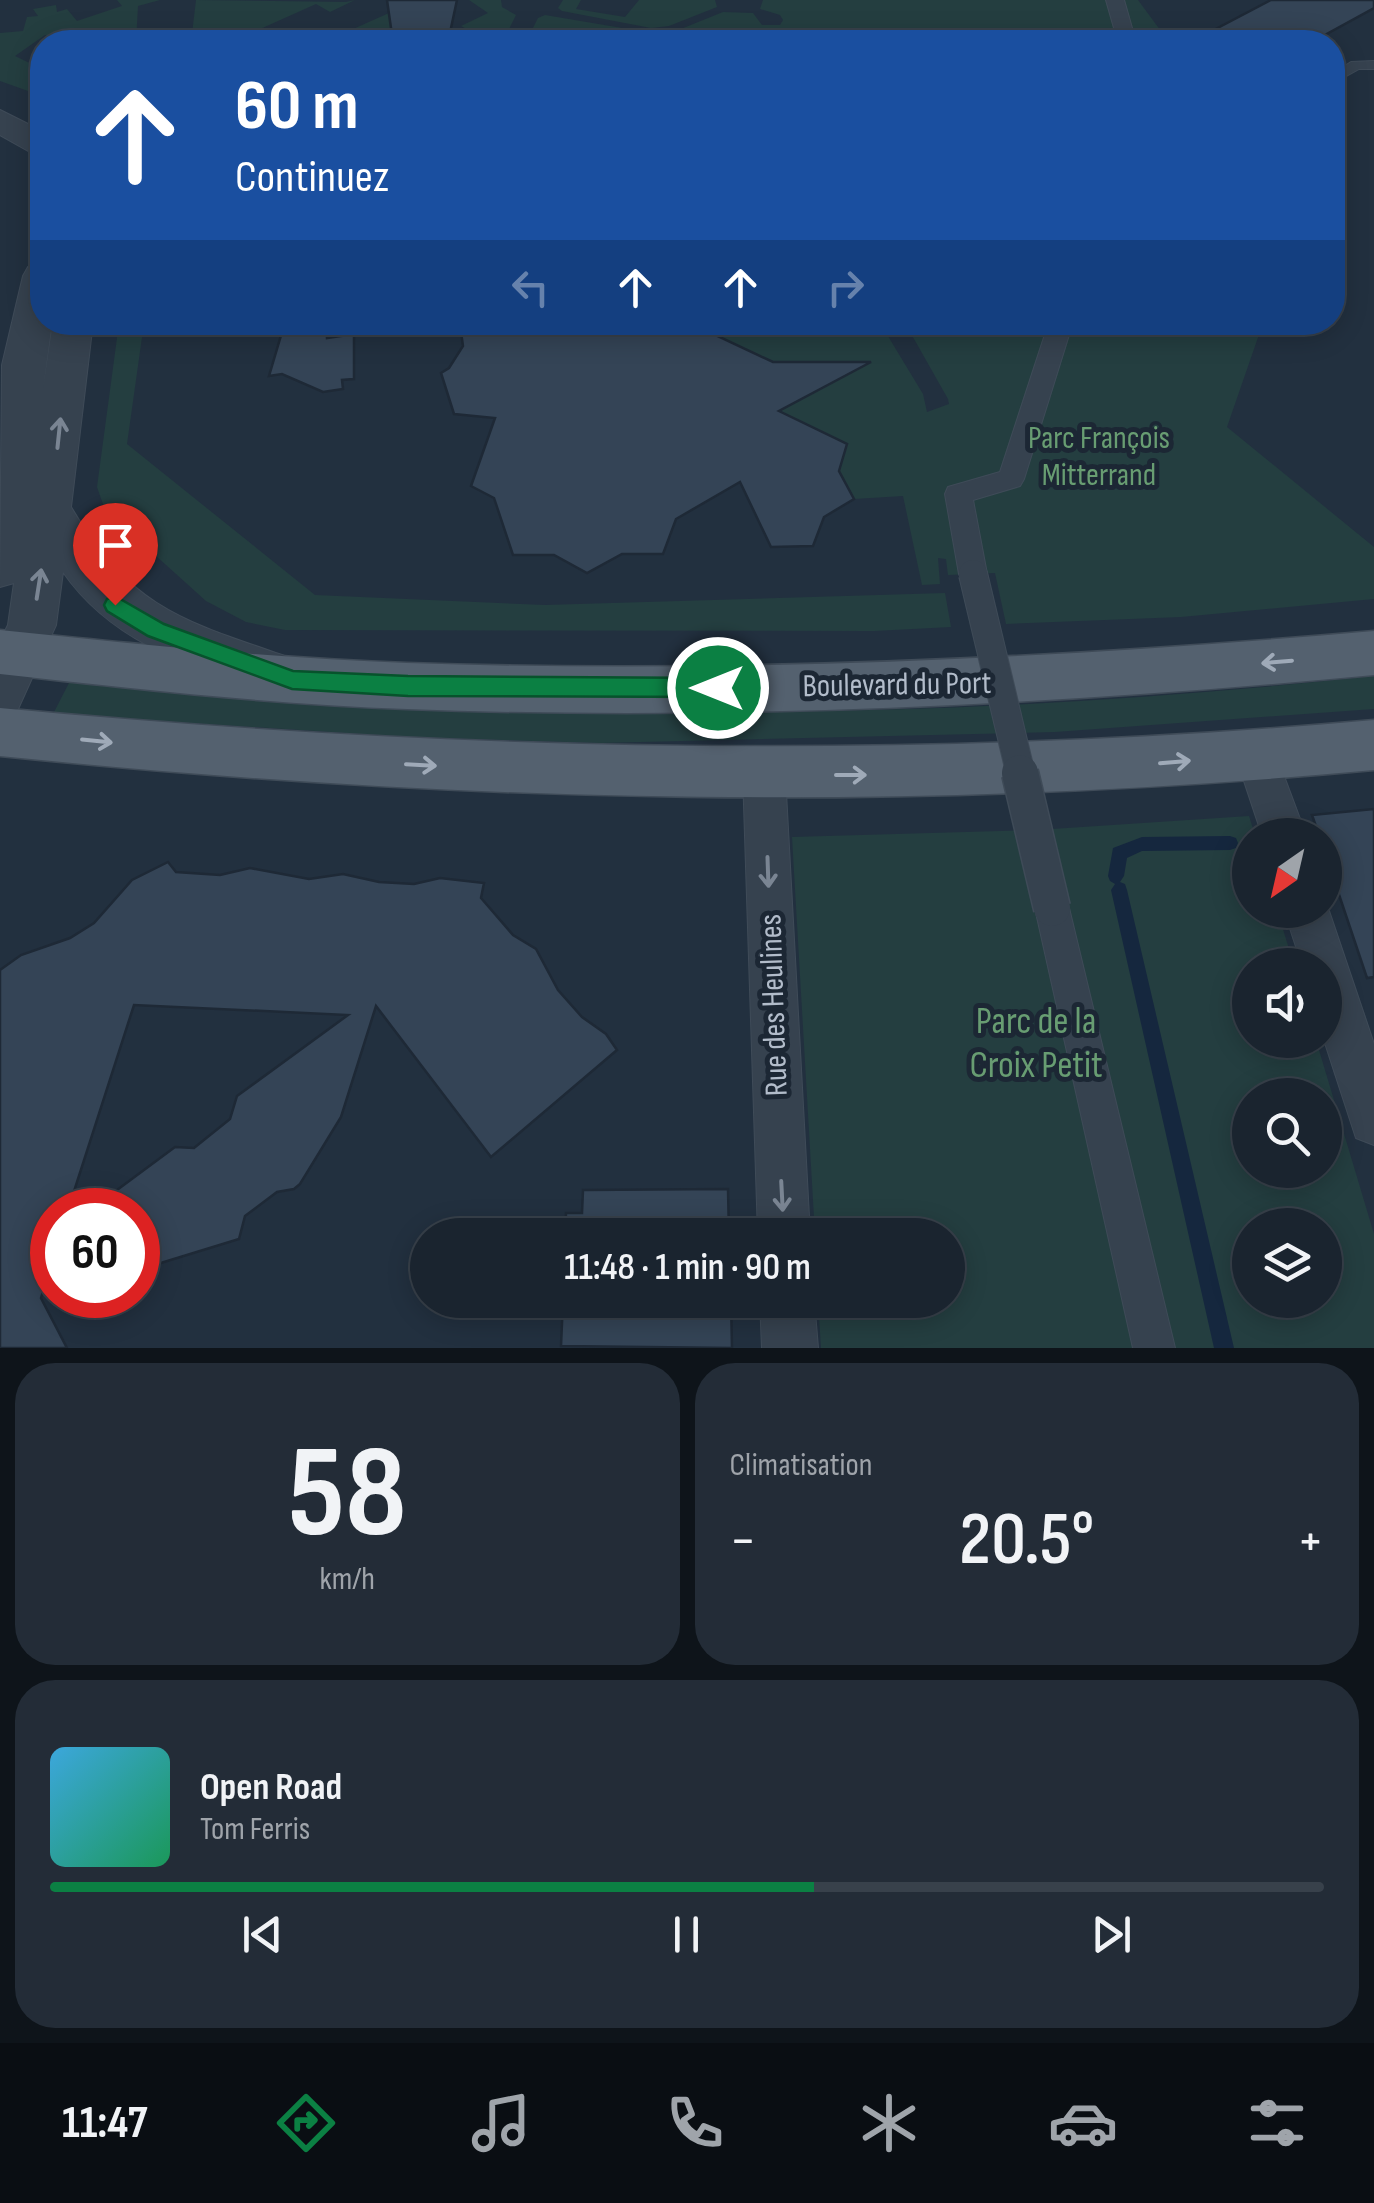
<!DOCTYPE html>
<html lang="fr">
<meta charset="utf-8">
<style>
body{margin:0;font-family:"Sofia Sans Condensed",sans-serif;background:#232c37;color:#f1f3f6;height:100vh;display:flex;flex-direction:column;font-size:38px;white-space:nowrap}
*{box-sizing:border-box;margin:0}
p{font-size:32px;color:#9fa4aa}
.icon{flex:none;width:55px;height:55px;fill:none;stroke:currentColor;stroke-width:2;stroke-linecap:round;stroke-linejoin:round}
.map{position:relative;height:1348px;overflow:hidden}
.details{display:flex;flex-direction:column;gap:15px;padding:15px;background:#0e141a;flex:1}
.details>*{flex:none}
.hud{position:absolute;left:30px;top:30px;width:1315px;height:305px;border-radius:40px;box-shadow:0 5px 25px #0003,0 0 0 2px #38414b;background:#1a4fa0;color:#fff;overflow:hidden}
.needle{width:65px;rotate:214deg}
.buttons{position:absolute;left:1232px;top:818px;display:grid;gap:20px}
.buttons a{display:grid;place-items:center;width:110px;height:110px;border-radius:50%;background:#1a242f;box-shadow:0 5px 25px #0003,0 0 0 2px #38414b;font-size:50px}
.speed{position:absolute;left:30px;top:1188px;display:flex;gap:20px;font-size:50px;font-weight:700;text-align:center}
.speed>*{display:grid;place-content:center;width:130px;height:130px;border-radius:50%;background:#1a242f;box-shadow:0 5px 25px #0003,0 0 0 2px #38414b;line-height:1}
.speed .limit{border:15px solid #d22;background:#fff;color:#111}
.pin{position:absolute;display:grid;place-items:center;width:85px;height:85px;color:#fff;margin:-102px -42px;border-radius:50% 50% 50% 0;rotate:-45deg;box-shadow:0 0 10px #0007}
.pin .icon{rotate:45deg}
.me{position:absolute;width:110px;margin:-55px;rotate:270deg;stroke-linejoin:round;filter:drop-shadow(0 0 8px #0008)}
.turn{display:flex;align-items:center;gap:35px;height:210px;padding:0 40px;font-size:45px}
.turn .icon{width:130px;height:130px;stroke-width:2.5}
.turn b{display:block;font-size:70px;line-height:85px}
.lanes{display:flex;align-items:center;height:95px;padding:0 40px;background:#0003;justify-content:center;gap:50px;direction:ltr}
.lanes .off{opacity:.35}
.big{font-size:75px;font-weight:600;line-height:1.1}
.details .card{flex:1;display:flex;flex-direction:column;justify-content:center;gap:15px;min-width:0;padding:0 35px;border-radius:40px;background:#232c37}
.details .dial{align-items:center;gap:0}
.dial b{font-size:130px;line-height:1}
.song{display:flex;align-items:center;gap:30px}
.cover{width:120px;height:120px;border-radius:15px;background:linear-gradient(135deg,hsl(200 70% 55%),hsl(150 70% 35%))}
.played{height:10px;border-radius:5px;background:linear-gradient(90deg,#0b8043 60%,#38414b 60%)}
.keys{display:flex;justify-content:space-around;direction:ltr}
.heat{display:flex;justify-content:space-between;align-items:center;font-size:55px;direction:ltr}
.details .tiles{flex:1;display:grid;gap:15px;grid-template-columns:1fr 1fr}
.card:last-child{grid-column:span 2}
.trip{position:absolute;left:410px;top:1218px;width:555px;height:100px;border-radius:50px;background:#1a242f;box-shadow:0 5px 25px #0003,0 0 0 2px #38414b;font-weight:600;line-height:100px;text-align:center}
.menu{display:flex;height:160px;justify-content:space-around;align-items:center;background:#0a0e13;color:#9fa4aa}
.menu .icon{width:70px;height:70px}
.menu .selected{color:#0b8043}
.menu b{font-size:45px;color:#f1f3f6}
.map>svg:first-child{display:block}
.green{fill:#243e40;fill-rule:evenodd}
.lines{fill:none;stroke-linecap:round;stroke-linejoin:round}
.stream{fill:#15273e;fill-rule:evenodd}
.building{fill:#344456;stroke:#1e2936;stroke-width:2.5}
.service-casing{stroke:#3f4b58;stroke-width:2}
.pedestrian-casing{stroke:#3f4b58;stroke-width:2}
.minor-casing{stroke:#3f4b58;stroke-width:2}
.tertiary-casing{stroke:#3f4b58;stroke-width:2}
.primary-casing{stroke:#3f4b58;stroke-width:3}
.service{fill:#36424f;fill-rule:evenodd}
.pedestrian{fill:#36424f;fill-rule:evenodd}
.minor{fill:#36424f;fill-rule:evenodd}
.tertiary{fill:#36424f;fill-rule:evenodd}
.primary{fill:#54616f;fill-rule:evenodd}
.pedestrian-bridge-far1-casing{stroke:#3f4b58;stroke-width:30;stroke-linecap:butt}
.pedestrian-bridge-casing{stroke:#3f4b58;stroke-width:39;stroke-linecap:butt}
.pedestrian-bridge-far1{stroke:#36424f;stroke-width:28}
.pedestrian-bridge{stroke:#36424f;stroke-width:36}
.oneway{stroke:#7a8593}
.oneway2{stroke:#9faab8}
.route{fill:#0b8043;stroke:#07532c;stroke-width:2.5}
.labels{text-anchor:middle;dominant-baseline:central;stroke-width:10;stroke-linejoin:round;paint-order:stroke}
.park-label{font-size:32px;fill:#689d72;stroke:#1c2734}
.street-label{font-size:32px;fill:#b2bcca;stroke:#1c2734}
.near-park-label{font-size:38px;fill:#689d72;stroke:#1c2734}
</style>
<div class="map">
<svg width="1374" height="1348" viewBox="0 0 1374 1348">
<rect width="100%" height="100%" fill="#22303f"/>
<path class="green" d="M 117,0 L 160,0 L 138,6 L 136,42 L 97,42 L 67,29 L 51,37 L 45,35 L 15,56 L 42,69 L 42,96 L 0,81 L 0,33 L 23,31 L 27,17 L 38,16 L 33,9 L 56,5 L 57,12 L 67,9 L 77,21 L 122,6 Z
M 196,0 L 346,2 L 355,0 L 330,12 L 316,4 L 231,42 L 191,42 Z
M 469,0 L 501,0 L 502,7 L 516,15 L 506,35 L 486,40 L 461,26 L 488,13 Z
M 563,0 L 581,0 L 576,9 L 625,17 L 639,0 L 715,0 L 717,7 L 669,26 L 651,28 L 562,11 L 558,8 Z
M 763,0 L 1138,0 L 1169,42 L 666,42 L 676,31 L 723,12 L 753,13 L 762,25 L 780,25 L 783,20 L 780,15 L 760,9 Z
M 407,5 L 393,42 L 324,42 Z
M 545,15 L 634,30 L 634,37 L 642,42 L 526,42 L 538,18 Z
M 119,323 L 144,323 L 127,444 L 315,595 L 545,605 L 945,593 L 951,627 L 874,631 L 285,630 L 246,622 L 206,601 L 105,510 L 97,487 Z
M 699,323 L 880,323 L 923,394 L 927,412 L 949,404 L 948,399 L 905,323 L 1263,323 L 1227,427 L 1374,547 L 1374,599 L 1181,617 L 1006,624 L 995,573 L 948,575 L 946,559 L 938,558 L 940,584 L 922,585 L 903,496 L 854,499 L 839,471 L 847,444 L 814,428 L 804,432 L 678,363 Z
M 1374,676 L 1374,709 L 1055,732 L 600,743 L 407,737 L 53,714 L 70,681 C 250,691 432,706 612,710 C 866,717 1122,703 1374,676 Z
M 1249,816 L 1255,835 L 1250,835 L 1250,910 L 1277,910 L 1294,965 L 1250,965 L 1250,1040 L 1316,1040 L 1374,1234 L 1374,1348 L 821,1348 L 818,1300 L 948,1300 L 948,1235 L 815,1235 L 792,837 L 1037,830 ZM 1250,1095 L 1325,1095 L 1325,1170 L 1250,1170 ZM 1250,1225 L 1325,1225 L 1325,1300 L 1250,1300 Z"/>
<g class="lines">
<path class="stream" d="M 1230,836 L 1236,838 L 1238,843 L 1236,848 L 1230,850 L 1142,851 L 1127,858 L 1124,876 L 1120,882 L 1125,884 L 1127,890 L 1234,1348 L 1214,1348 L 1111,890 L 1115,884 L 1110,881 L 1108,876 L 1113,848 L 1142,837 Z"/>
</g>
<path class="building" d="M 387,0 L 457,0 L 448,42 L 393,42 Z
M 1271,0 L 1374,0 L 1374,8 L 1312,42 L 1191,42 Z
M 285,322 L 326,322 L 327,338 L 354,334 L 354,379 L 342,380 L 343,389 L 323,392 L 282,374 L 269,376 Z
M 497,322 L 688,322 L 773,362 L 871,362 L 779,411 L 847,444 L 839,471 L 854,499 L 824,517 L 813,546 L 771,547 L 740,482 L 676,519 L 663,554 L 622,554 L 587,573 L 554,555 L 513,555 L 494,498 L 471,486 L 495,418 L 454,414 L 441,373 L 449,368 L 463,346 L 461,332 L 483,330 Z
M 1374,809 L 1374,977 L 1367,978 L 1325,853 L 1325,835 L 1319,835 L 1312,815 Z
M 168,862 L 176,872 L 220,875 L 250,868 L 309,879 L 343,874 L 379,882 L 414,884 L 440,878 L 484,883 L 481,898 L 513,935 L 536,949 L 558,990 L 582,1017 L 606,1034 L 617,1050 L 491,1157 L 376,1006 L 341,1117 L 300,1184 L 294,1189 L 277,1192 L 245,1216 L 239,1239 L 138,1270 L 138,1210 L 90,1210 L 175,1147 L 194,1148 L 230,1119 L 237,1096 L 348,1015 L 134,1005 L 68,1210 L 52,1210 L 52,1261 L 41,1298 L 67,1348 L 0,1348 L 0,970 L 21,955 L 70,938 L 94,923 L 132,880 Z
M 728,1189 L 729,1235 L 565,1235 L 566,1213 L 582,1213 L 583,1190 Z
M 563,1300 L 731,1300 L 732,1348 L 561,1346 Z"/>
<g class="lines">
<defs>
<path id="service" d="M 1374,61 L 1374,69 L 1359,69 L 1332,84 L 1332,74 L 1351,62 Z"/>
<path id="pedestrian" d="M 1106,0 L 1124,0 L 1136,42 L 1118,42 Z
M 1049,322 L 1073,322 L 1024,479 L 1020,486 L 973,500 L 987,574 L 983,582 L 973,585 L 963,582 L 959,574 L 945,494 L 948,487 L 1000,472 Z
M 1052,892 L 1064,897 L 1069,908 L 1175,1348 L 1133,1348 L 1035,908 L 1040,897 Z"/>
<path id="minor" d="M 1257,739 L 1272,744 L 1306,835 L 1262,835 L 1236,757 L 1242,744 Z
M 764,755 L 779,761 L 785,774 L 810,1235 L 758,1235 L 743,774 L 749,761 Z
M 1325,899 L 1374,1044 L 1374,1145 L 1356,1138 L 1324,1040 L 1325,965 L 1302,965 L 1284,910 L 1325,910 Z
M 760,1300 L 814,1300 L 818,1348 L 762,1348 Z"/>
<path id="tertiary" d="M 0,110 L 42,131 L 42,155 L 30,152 L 0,135 Z
M 42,264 L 42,322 L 52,322 L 43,389 L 53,322 L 93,322 L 71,507 C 130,608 183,621 288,657 L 295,672 L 288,687 L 270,693 C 191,666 113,644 63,572 L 56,625 L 18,709 L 0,715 L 0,641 L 8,625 L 14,583 L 0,587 L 2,365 L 23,276 L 28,267 Z"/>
<path id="primary" d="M 0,630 C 135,644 271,658 407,663 C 730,674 1052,659 1374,631 L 1374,675 C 1052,705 730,721 407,709 C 271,704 135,689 0,674 Z
M 0,708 C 461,752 912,761 1374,720 L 1374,770 C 910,813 463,803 0,756 Z"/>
</defs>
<use href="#service" class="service-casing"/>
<use href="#pedestrian" class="pedestrian-casing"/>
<use href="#minor" class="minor-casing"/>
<use href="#tertiary" class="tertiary-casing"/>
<use href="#primary" class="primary-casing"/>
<use href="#service" class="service"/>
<use href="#pedestrian" class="pedestrian"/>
<use href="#minor" class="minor"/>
<use href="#tertiary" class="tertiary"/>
<use href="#primary" class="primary"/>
<defs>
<path id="pedestrian-bridge-far1" d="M 973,574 L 1021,775"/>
<path id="pedestrian-bridge" d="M 1020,773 L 1052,908"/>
</defs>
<use href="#pedestrian-bridge-far1" class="pedestrian-bridge-far1-casing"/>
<use href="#pedestrian-bridge" class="pedestrian-bridge-casing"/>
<use href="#pedestrian-bridge-far1" class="pedestrian-bridge-far1"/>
<use href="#pedestrian-bridge" class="pedestrian-bridge"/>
</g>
<defs><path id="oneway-shaft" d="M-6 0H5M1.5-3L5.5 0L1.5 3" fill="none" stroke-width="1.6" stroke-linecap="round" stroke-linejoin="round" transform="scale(2.5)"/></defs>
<g class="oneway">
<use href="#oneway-shaft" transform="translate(59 433) rotate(-84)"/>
<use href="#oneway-shaft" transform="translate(39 584) rotate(-81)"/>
<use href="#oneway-shaft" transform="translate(768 872) rotate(88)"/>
<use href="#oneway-shaft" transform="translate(782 1196) rotate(87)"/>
</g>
<g class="oneway2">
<use href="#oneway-shaft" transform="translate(1277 662) rotate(175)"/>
<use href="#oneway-shaft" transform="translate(97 741) rotate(6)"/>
<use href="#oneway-shaft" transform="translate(1175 762) rotate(-5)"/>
<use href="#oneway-shaft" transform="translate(421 765) rotate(3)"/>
<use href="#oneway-shaft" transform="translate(851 775)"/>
</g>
<path class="route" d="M 115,596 L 164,624 L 293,671 L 408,676 L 718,678 L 727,681 L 730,688 L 727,694 L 718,697 L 408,696 L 292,689 L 148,636 L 107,611 L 104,605 L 107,599 Z"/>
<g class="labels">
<g class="park-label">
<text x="1099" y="438">Parc François<tspan x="1099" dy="37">Mitterrand</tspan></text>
</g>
<g class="street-label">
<text transform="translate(897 685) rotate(-1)">Boulevard du Port</text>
<text transform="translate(774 1005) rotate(-92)">Rue des Heulines</text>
</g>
<g class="near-park-label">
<text x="1036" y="1021">Parc de la<tspan x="1036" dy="44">Croix Petit</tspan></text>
</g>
</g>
</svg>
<div class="buttons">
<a><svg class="needle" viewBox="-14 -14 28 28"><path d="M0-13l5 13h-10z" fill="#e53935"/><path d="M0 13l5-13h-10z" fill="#9fa4aa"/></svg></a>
<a><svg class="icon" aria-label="sound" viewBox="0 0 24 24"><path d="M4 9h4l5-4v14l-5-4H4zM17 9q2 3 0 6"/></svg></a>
<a><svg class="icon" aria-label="search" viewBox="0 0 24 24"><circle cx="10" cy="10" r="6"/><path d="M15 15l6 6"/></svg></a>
<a><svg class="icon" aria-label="layers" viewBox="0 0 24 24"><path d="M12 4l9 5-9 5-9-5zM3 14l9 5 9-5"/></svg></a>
</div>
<div class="speed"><div class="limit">60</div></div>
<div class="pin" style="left:115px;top:605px;background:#d93025"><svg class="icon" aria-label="arrive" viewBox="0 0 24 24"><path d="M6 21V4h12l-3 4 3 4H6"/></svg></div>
<svg class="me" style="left:718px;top:688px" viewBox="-20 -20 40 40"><circle r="17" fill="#0b8043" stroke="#fff" stroke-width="3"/><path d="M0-11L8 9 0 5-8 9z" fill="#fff"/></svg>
<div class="trip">11:48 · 1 min · 90 m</div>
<div class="hud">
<div class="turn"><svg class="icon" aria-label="ahead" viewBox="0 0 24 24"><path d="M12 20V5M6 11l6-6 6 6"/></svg><div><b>60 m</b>Continuez</div></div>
<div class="lanes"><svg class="icon off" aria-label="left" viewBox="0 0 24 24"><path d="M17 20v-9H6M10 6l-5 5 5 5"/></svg><svg class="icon" aria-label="ahead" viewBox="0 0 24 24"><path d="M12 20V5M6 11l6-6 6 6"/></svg><svg class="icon" aria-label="ahead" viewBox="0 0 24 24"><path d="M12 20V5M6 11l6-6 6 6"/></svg><svg class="icon off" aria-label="right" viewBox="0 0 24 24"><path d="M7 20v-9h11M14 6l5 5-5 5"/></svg></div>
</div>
</div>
<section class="details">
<div class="tiles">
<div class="card dial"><b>58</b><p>km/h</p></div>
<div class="card"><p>Climatisation</p>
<div class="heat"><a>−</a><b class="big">20.5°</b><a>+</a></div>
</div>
<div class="card">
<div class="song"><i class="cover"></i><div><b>Open Road</b><p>Tom Ferris</p></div></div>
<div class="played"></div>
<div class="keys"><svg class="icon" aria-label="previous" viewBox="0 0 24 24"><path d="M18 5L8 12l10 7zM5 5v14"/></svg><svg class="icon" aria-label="pause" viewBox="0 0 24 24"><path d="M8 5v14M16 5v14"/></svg><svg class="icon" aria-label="next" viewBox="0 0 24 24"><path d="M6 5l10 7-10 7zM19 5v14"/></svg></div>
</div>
</div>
</section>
<nav class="menu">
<b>11:47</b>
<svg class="icon selected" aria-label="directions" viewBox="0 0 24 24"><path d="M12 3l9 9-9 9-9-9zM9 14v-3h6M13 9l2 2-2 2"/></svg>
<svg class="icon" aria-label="music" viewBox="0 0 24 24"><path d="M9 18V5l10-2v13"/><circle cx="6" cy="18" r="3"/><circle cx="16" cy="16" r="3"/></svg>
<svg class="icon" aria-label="phone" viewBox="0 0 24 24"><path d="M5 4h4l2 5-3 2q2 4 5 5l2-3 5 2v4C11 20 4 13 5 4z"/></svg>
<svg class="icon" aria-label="climate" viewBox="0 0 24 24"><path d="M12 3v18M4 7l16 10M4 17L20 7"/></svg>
<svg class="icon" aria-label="car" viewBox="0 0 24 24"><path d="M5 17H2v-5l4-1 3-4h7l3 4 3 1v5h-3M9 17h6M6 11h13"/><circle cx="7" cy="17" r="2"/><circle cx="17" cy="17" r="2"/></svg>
<svg class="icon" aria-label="filters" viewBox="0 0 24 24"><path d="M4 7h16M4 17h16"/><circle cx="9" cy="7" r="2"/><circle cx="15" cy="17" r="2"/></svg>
</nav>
